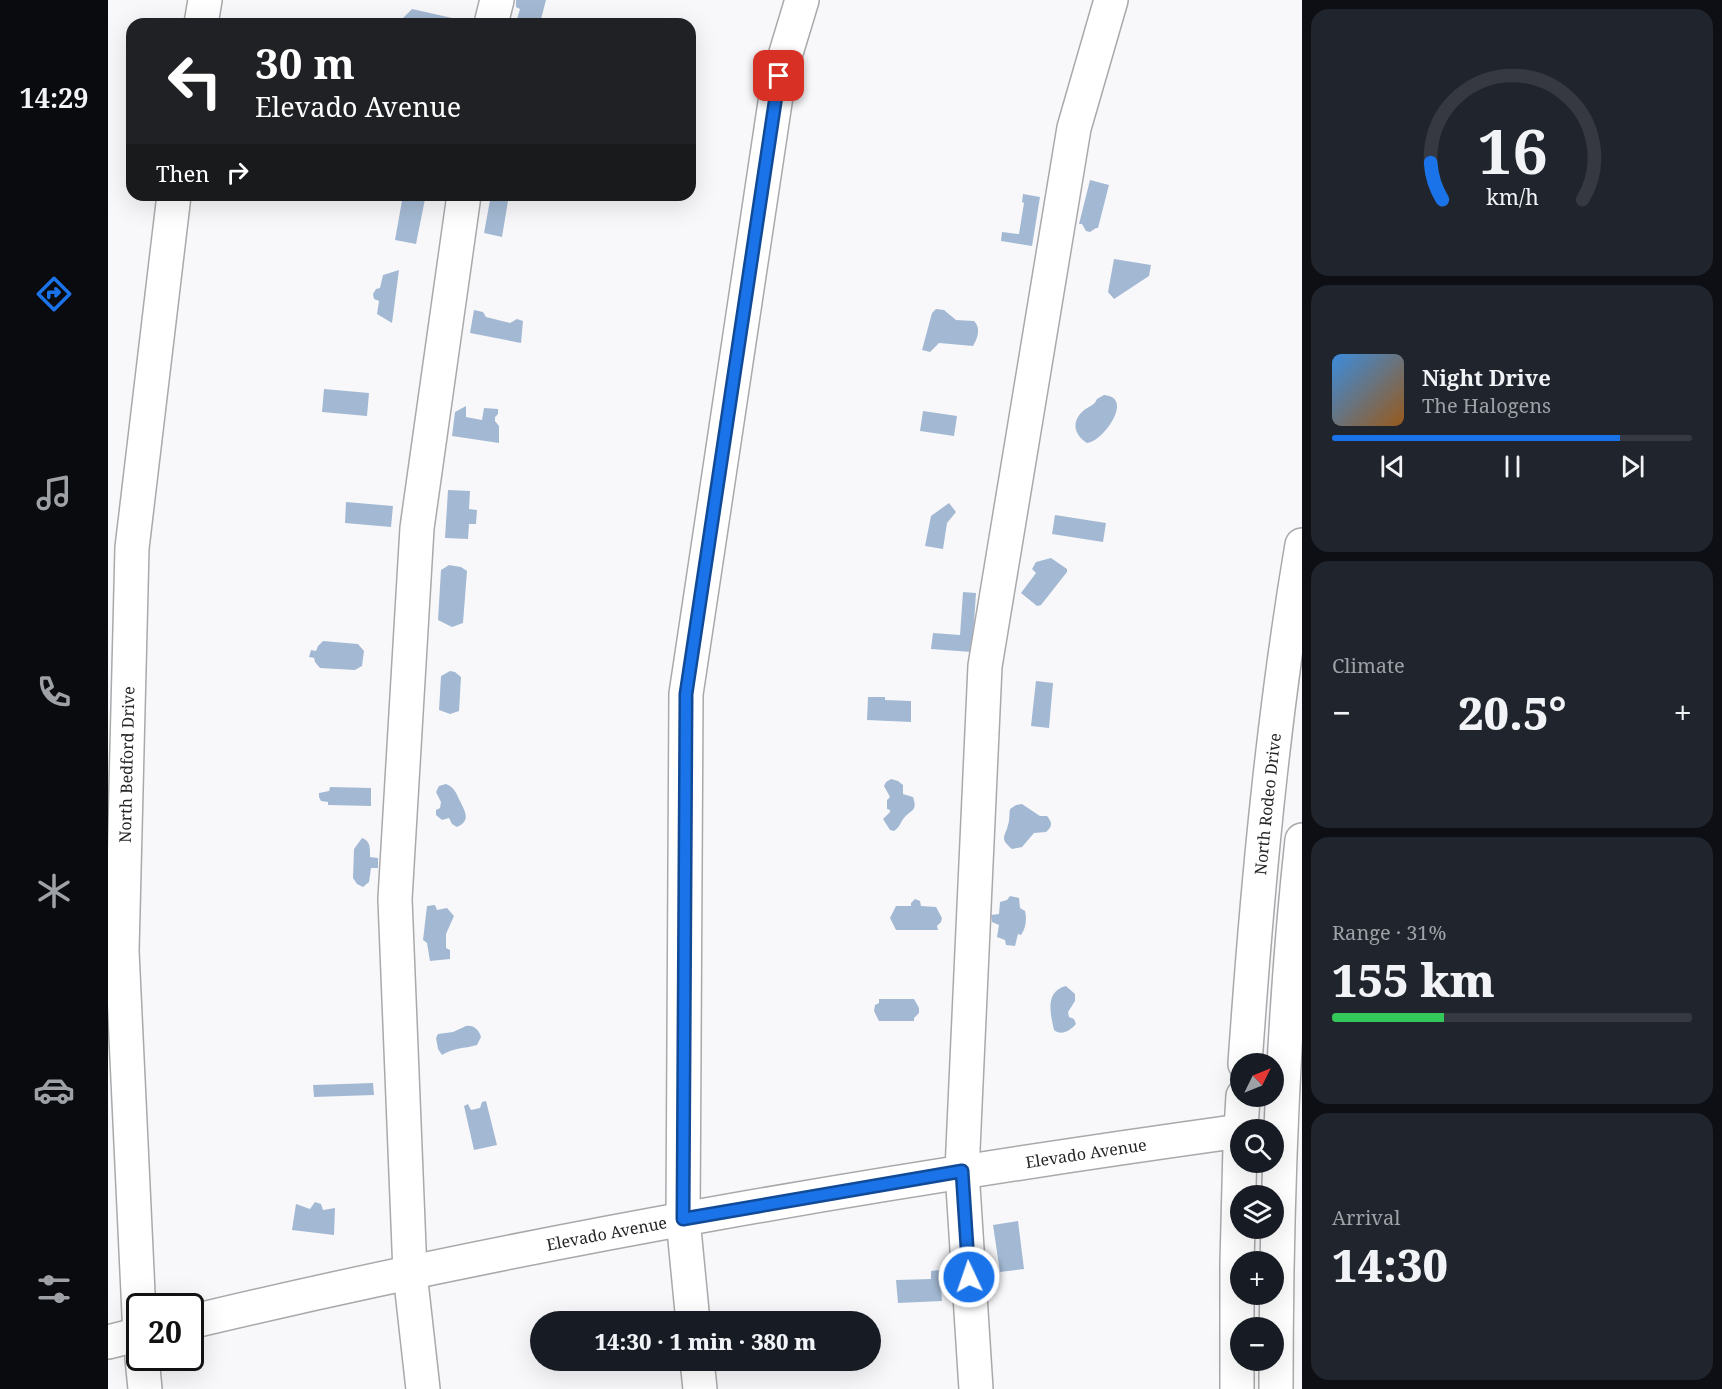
<!DOCTYPE html>
<meta charset="utf-8">
<style>
body{margin:0;font-family:"Noto Serif",serif;background:#20242c;color:#f1f3f6;height:100vh;display:flex;flex-direction:column;font-size:22px;white-space:nowrap}
*{box-sizing:border-box;margin:0}
p{font-size:20px;color:#9ea1a6}
.icon{flex:none;width:33px;height:33px;fill:none;stroke:currentColor;stroke-width:2;stroke-linecap:round;stroke-linejoin:round}
.map{position:relative;flex:1;overflow:hidden}
.details{display:flex;flex-direction:column;gap:9px;padding:9px;background:#0d0f14;width:420px}
.details>*{flex:none}
.hud{position:absolute;left:18px;top:18px;width:570px;height:183px;border-radius:18px;box-shadow:0 6px 24px #0002;background:#202124;color:#fff;overflow:hidden}
.needle{width:39px;rotate:47deg}
.controls{position:absolute;left:1122px;top:1053px;display:grid;gap:12px}
.controls a{display:grid;place-items:center;width:54px;height:54px;border-radius:50%;background:#171b24;box-shadow:0 6px 24px #0002;font-size:30px}
.speed{position:absolute;left:18px;top:1293px;display:flex;gap:12px;font-size:30px;font-weight:700;text-align:center}
.speed>*{display:grid;place-content:center;width:78px;height:78px;border-radius:50%;background:#171b24;box-shadow:0 6px 24px #0002;line-height:1}
.speed .limit{border:3px solid #111;border-radius:9px;background:#fff;color:#111}
.pin{position:absolute;display:grid;place-items:center;width:51px;height:51px;color:#fff;margin:-26px;border-radius:12px;box-shadow:0 3px 9px #0006}
.me{position:absolute;width:66px;margin:-33px;rotate:357deg;stroke-linejoin:round;filter:drop-shadow(0 0 4px #0008)}
.turn{display:flex;align-items:center;gap:21px;height:126px;padding:0 30px;font-size:27px}
.turn .icon{width:78px;height:78px;stroke-width:2.5}
.turn b{display:block;font-size:42px;line-height:51px}
.then{display:flex;align-items:center;height:57px;padding:0 30px;background:#0003;gap:12px;font-size:22px}
.big{font-size:45px;font-weight:800;line-height:1.1}
.details .widget{flex:1;display:flex;flex-direction:column;justify-content:center;gap:9px;min-width:0;padding:0 21px;border-radius:18px;background:#20242c}
.details .dial{align-items:center;gap:0}
.dial svg{height:156px;overflow:visible;fill:none;stroke:#363941;stroke-width:7;stroke-linecap:round;text-anchor:middle}
.dial text{fill:#f1f3f6;stroke:none}
.song{display:flex;align-items:center;gap:18px}
.cover{width:72px;height:72px;border-radius:9px;background:linear-gradient(135deg,hsl(210 70% 55%),hsl(30 70% 35%))}
.played{height:6px;border-radius:3px;background:linear-gradient(90deg,#1a73e8 80%,#363941 80%)}
.keys{display:flex;justify-content:space-around;direction:ltr}
.heat{display:flex;justify-content:space-between;align-items:center;font-size:33px;direction:ltr}
.charge{height:9px;border-radius:4px;background:linear-gradient(90deg,#34c759 31%,#363941 0)}
.trip{position:absolute;left:422px;top:1311px;width:351px;height:60px;border-radius:30px;background:#171b24;box-shadow:0 6px 24px #0002;font-weight:800;line-height:60px;text-align:center}
main{display:flex;flex:1;min-height:0}
.menu{display:flex;flex-direction:column;width:108px;justify-content:space-around;align-items:center;background:#090b0e;color:#9ea1a6}
.menu .icon{width:42px;height:42px}
.menu .on{color:#1a73e8}
.menu b{font-size:27px;color:#f1f3f6}
.map>svg:first-child{display:block}
.water{fill:#a3b9d3}
.lines{fill:none;stroke-linecap:round;stroke-linejoin:round}
.minor-casing{stroke:#a9a9ac;stroke-width:36}
.minor{stroke:#fff;stroke-width:33}
.route-casing{stroke:#114b97;stroke-width:15}
.route{stroke:#1a73e8;stroke-width:10}
.labels{text-anchor:middle;dominant-baseline:central;stroke-width:6;stroke-linejoin:round;paint-order:stroke}
.street-label{font-size:16px;fill:#252526;stroke:#fff}
</style>
<main>
<nav class="menu">
<b>14:29</b>
<svg class="icon on" aria-label="directions" viewBox="0 0 24 24"><path d="M12 3l9 9-9 9-9-9zM9 14v-3h6M13 9l2 2-2 2"/></svg>
<svg class="icon" aria-label="music" viewBox="0 0 24 24"><path d="M9 18V5l10-2v13"/><circle cx="6" cy="18" r="3"/><circle cx="16" cy="16" r="3"/></svg>
<svg class="icon" aria-label="phone" viewBox="0 0 24 24"><path d="M5 4h4l2 5-3 2q2 4 5 5l2-3 5 2v4C11 20 4 13 5 4z"/></svg>
<svg class="icon" aria-label="climate" viewBox="0 0 24 24"><path d="M12 3v18M4 7l16 10M4 17L20 7"/></svg>
<svg class="icon" aria-label="car" viewBox="0 0 24 24"><path d="M5 17H2v-5l4-1 3-4h7l3 4 3 1v5h-3M9 17h6M6 11h13"/><circle cx="7" cy="17" r="2"/><circle cx="17" cy="17" r="2"/></svg>
<svg class="icon" aria-label="filters" viewBox="0 0 24 24"><path d="M4 7h16M4 17h16"/><circle cx="9" cy="7" r="2"/><circle cx="15" cy="17" r="2"/></svg>
</nav>
<div class="map">
<svg width="1194" height="1389" viewBox="0 0 1194 1389">
<rect width="100%" height="100%" fill="#f8f8fb"/>
<path class="water" d="M 408,0 L 438,0 L 432,23 L 413,23 L 409,19 L 412,9 L 408,7 Z
M 304,9 L 353,20 L 352,24 L 294,24 L 295,18 Z
M 982,180 L 1001,185 L 990,228 L 988,228 L 982,232 L 978,231 L 974,224 L 971,224 Z
M 915,194 L 932,197 L 924,246 L 893,241 L 894,232 L 911,234 L 916,203 L 914,202 Z
M 295,195 L 317,199 L 308,244 L 287,240 Z
M 383,195 L 401,195 L 394,237 L 376,233 Z
M 1006,259 L 1043,265 L 1041,276 L 1006,299 L 1000,292 Z
M 291,270 L 284,323 L 269,314 L 271,301 L 266,299 L 265,294 L 268,289 L 272,288 L 275,275 Z
M 828,309 L 836,310 L 848,320 L 866,321 C 873,328 870,338 865,346 L 831,343 L 822,352 L 814,350 L 824,313 Z
M 366,310 L 375,312 L 378,317 L 402,323 L 409,319 L 415,321 L 413,343 L 362,333 Z
M 216,389 L 261,393 L 259,416 L 214,412 Z
M 996,395 C 1027,397 995,442 979,443 C 966,435 963,422 975,411 C 981,406 986,406 989,399 Z
M 358,406 L 358,417 L 374,420 L 376,408 L 390,409 L 390,414 L 387,417 L 387,421 L 391,426 L 391,443 L 344,436 L 347,412 Z
M 815,411 L 849,416 L 846,436 L 812,431 Z
M 340,490 L 362,491 L 361,509 L 369,510 L 368,524 L 361,524 L 360,539 L 337,538 Z
M 238,502 L 285,506 L 283,527 L 237,523 Z
M 841,503 L 848,512 L 839,523 L 835,549 L 817,546 L 823,516 Z
M 947,515 L 998,523 L 995,542 L 944,534 Z
M 943,558 L 959,569 L 959,572 L 933,605 L 929,606 L 913,593 L 928,573 L 924,569 L 928,562 Z
M 341,565 L 353,567 L 359,571 L 355,623 L 344,627 L 330,620 L 333,570 Z
M 855,592 L 868,593 L 864,652 L 823,649 L 825,633 L 852,635 Z
M 215,641 L 250,644 L 256,651 L 254,666 L 247,670 L 212,668 L 207,662 L 206,658 L 201,657 L 203,650 L 208,651 L 210,646 Z
M 342,671 L 347,672 L 353,677 L 351,711 L 342,714 L 331,710 L 333,676 Z
M 928,681 L 945,683 L 941,728 L 923,726 Z
M 760,697 L 777,697 L 777,700 L 803,701 L 803,722 L 759,720 Z
M 783,779 L 790,781 L 795,785 L 795,794 L 805,797 C 810,812 803,809 796,818 C 792,823 792,827 786,831 L 782,830 L 775,819 L 782,812 L 782,810 L 779,809 L 779,800 L 782,797 L 776,786 L 778,782 Z
M 338,784 C 348,788 348,794 353,803 C 358,813 362,821 349,827 L 344,824 L 341,818 L 334,820 L 328,815 L 328,810 L 332,808 L 333,802 L 328,792 L 331,786 Z
M 222,787 L 263,788 L 263,806 L 220,805 L 220,802 L 213,801 L 211,797 L 211,793 L 221,791 Z
M 914,804 L 932,816 L 939,816 C 945,823 944,827 938,832 L 926,833 L 914,847 L 904,849 C 891,838 897,837 900,825 C 902,820 901,814 902,809 L 908,805 Z
M 254,838 C 263,841 262,849 262,857 L 270,858 L 270,868 L 263,868 L 261,882 L 255,887 L 249,884 L 245,878 L 246,849 Z
M 902,896 L 911,898 L 912,908 L 917,911 C 919,919 918,928 913,935 L 910,934 L 907,946 L 898,945 L 897,940 L 889,937 L 891,925 L 884,922 L 883,915 L 891,914 L 892,902 L 899,900 Z
M 807,899 L 812,901 L 813,906 L 828,907 L 834,918 L 833,922 L 829,926 L 830,930 L 788,930 L 782,918 L 788,906 L 803,906 L 803,903 Z
M 327,905 L 329,910 L 339,908 L 346,916 L 338,934 L 338,948 L 342,950 L 342,959 L 322,961 L 319,943 L 315,940 L 319,906 Z
M 958,986 L 967,994 L 967,1001 L 960,1012 L 961,1017 L 966,1019 L 968,1024 C 962,1031 953,1036 946,1030 C 942,1013 937,991 958,986 Z
M 771,999 L 806,999 L 811,1008 L 811,1013 L 806,1018 L 806,1021 L 771,1021 L 766,1011 L 767,1005 L 771,1003 Z
M 358,1026 C 366,1025 371,1030 373,1037 L 369,1045 C 355,1049 347,1047 334,1055 L 330,1049 L 328,1038 L 330,1034 L 345,1032 Z
M 265,1083 L 266,1095 L 206,1097 L 205,1085 Z
M 378,1101 L 389,1145 L 366,1150 L 356,1106 L 360,1104 L 363,1110 L 372,1108 L 374,1102 Z
M 207,1202 L 213,1204 L 215,1210 L 227,1208 L 226,1235 L 184,1230 L 188,1204 L 202,1209 Z
M 910,1221 L 916,1269 L 892,1272 L 885,1225 Z
M 832,1270 L 834,1301 L 790,1303 L 788,1280 L 823,1279 L 823,1271 Z"/>
<g class="lines">
<defs>
<g id="minor">
<path d="M 93,24 L 97,0"/>
<path d="M 383,24 L 389,0"/>
<path id="s1" d="M 1137,1064 C 1149,890 1165,716 1194,545"/>
<path d="M 1133,1130 L 1135,1096"/>
<path id="s2" d="M 82,1322 C 429,1239 780,1180 1132,1131"/>
<path d="M 585,1322 L 575,1219 L 578,694 L 671,76 L 694,0"/>
<path id="s3" d="M 32,1336 L 14,951 L 24,548 L 66,195"/>
<path d="M 0,1342 L 32,1334"/>
<path d="M 34,1358 L 37,1389"/>
<path d="M 589,1360 L 592,1389"/>
<path d="M 315,1389 L 302,1273 L 287,899 L 309,528 L 356,195"/>
<path d="M 868,1389 L 854,1171 L 877,666 L 966,128 L 1003,0"/>
<path d="M 1129,1389 L 1129,1263 L 1132,1147"/>
<path d="M 1168,1389 C 1168,1206 1174,1022 1194,840"/>
</g>
</defs>
<use href="#minor" class="minor-casing"/>
<use href="#minor" class="minor"/>
</g>
<g class="lines">
<defs>
<path id="route" d="M 671,76 L 578,694 L 575,1219 L 854,1171 L 861,1277"/>
</defs>
<use href="#route" class="route-casing"/>
<use href="#route" class="route"/>
</g>
<g class="labels">
<g class="street-label">
<text stroke="none"><textPath href="#s3" startOffset="572">North Bedford Drive</textPath></text>
<text stroke="none"><textPath href="#s1" startOffset="261">North Rodeo Drive</textPath></text>
<text stroke="none"><textPath href="#s2" startOffset="912">Elevado Avenue</textPath></text>
<text stroke="none"><textPath href="#s2" startOffset="426">Elevado Avenue</textPath></text>
</g>
</g>
</svg>
<div class="controls">
<a><svg class="needle" viewBox="-14 -14 28 28"><path d="M0-13l5 13h-10z" fill="#e53935"/><path d="M0 13l5-13h-10z" fill="#9ea1a6"/></svg></a>
<a><svg class="icon" aria-label="search" viewBox="0 0 24 24"><circle cx="10" cy="10" r="6"/><path d="M15 15l6 6"/></svg></a>
<a><svg class="icon" aria-label="layers" viewBox="0 0 24 24"><path d="M12 4l9 5-9 5-9-5zM3 14l9 5 9-5"/></svg></a>
<a>+</a>
<a>−</a>
</div>
<div class="speed"><div class="limit">20</div></div>
<div class="pin" style="left:671px;top:76px;background:#d93025"><svg class="icon" aria-label="arrive" viewBox="0 0 24 24"><path d="M6 21V4h12l-3 4 3 4H6"/></svg></div>
<svg class="me" style="left:861px;top:1277px" viewBox="-20 -20 40 40"><circle r="17" fill="#1a73e8" stroke="#fff" stroke-width="3"/><path d="M0-11L8 9 0 5-8 9z" fill="#fff"/></svg>
<div class="trip">14:30 · 1 min · 380 m</div>
<div class="hud">
<div class="turn"><svg class="icon" aria-label="left" viewBox="0 0 24 24"><path d="M17 20v-9H6M10 6l-5 5 5 5"/></svg><div><b>30 m</b>Elevado Avenue</div></div>
<div class="then">Then<svg class="icon" aria-label="right" viewBox="0 0 24 24"><path d="M7 20v-9h11M14 6l5 5-5 5"/></svg></div>
</div>
</div>
<section class="details">
<div class="widget dial"><svg viewBox="0 0 100 80">
<path d="M14 69A42 42 0 1 1 86 69"/>
<path d="M14 69A42 42 0 0 1 8 50" stroke="#1a73e8"/>
<text x="50" y="56" font-size="32" font-weight="700">16</text>
<text x="50" y="72" font-size="11">km/h</text>
</svg></div>
<div class="widget">
<div class="song"><i class="cover"></i><div><b>Night Drive</b><p>The Halogens</p></div></div>
<div class="played"></div>
<div class="keys"><svg class="icon" aria-label="previous" viewBox="0 0 24 24"><path d="M18 5L8 12l10 7zM5 5v14"/></svg><svg class="icon" aria-label="pause" viewBox="0 0 24 24"><path d="M8 5v14M16 5v14"/></svg><svg class="icon" aria-label="next" viewBox="0 0 24 24"><path d="M6 5l10 7-10 7zM19 5v14"/></svg></div>
</div>
<div class="widget"><p>Climate</p>
<div class="heat"><a>−</a><b class="big">20.5°</b><a>+</a></div>
</div>
<div class="widget"><p>Range · 31%</p><b class="big">155 km</b><div class="charge"></div></div>
<div class="widget"><p>Arrival</p><b class="big">14:30</b></div>
</section>
</main>
